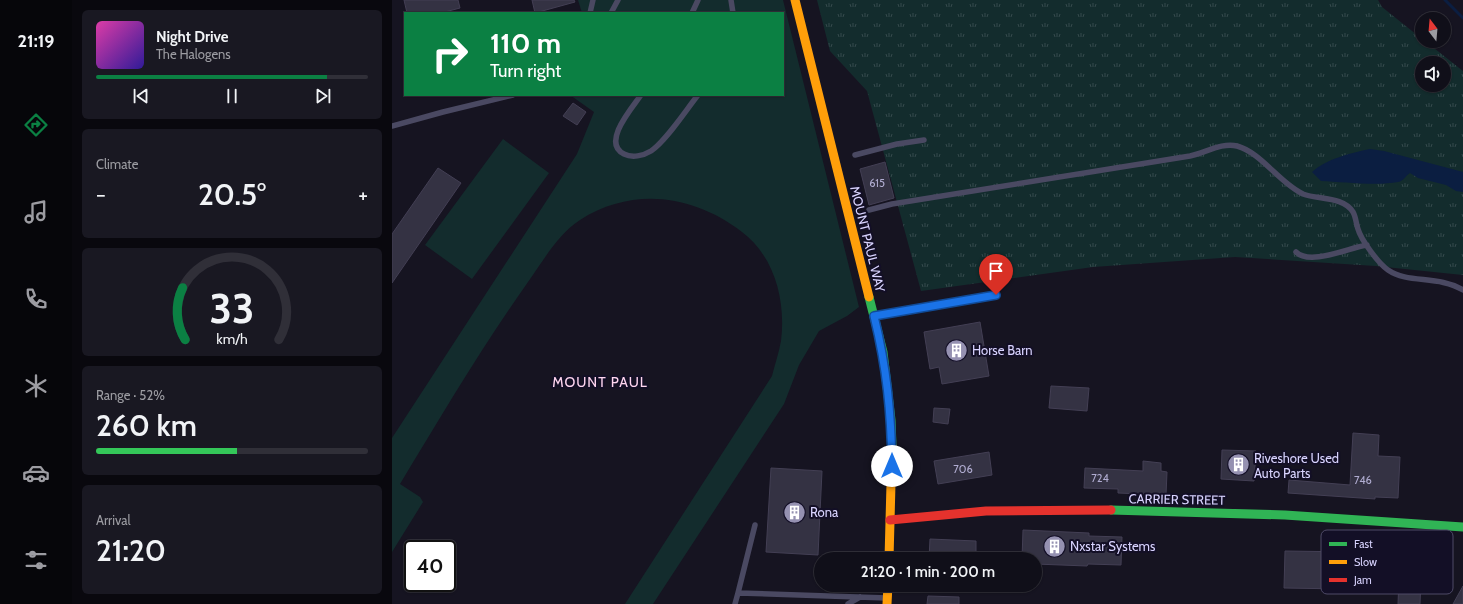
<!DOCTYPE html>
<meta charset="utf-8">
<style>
body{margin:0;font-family:Cabin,sans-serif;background:#191822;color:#f1f3f6;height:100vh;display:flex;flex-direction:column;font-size:15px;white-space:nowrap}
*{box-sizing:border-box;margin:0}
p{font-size:13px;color:#9c9ca2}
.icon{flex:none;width:22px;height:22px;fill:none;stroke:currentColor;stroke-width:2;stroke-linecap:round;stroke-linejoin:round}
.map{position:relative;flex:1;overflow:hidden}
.sheet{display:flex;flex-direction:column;gap:10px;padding:10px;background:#09080e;width:320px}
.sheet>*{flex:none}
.banner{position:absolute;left:12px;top:12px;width:380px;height:84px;border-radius:0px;box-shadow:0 1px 3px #0004,0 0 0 1px #302f38;background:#0b8043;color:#fff;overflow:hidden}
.needle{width:26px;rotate:344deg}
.fabs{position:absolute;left:1023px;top:12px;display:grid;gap:8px}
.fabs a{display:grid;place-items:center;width:36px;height:36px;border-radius:50%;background:#100f19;box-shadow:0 1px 3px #0004,0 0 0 1px #302f38;font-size:20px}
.speed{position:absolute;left:12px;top:540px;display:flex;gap:8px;font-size:20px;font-weight:700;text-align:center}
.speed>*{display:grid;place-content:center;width:52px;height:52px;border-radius:50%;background:#100f19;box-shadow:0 1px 3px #0004,0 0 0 1px #302f38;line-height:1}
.speed .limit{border:2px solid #111;border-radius:6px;background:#fff;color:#111}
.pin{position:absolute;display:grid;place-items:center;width:34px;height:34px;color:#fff;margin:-41px -17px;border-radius:50% 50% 50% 0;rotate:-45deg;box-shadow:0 0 4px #0007}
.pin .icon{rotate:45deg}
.me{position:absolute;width:44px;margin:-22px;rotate:0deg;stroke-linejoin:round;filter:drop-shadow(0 0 3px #0008)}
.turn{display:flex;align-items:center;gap:14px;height:84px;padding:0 20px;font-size:18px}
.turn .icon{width:52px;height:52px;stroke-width:2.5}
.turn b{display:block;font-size:28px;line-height:34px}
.big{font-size:30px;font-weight:600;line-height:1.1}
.sheet .card{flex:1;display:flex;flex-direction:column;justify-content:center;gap:6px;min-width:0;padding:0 14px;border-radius:6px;background:#191822}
.sheet .dial{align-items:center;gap:0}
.dial svg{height:104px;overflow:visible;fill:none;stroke:#302f38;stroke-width:7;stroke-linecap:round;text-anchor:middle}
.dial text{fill:#f1f3f6;stroke:none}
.song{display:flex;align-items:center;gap:12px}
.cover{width:48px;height:48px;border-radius:6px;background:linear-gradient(135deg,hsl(320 70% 55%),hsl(250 70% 35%))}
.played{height:4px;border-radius:2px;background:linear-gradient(90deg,#0b8043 85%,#302f38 85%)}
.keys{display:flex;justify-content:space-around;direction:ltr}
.heat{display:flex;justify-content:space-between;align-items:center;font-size:22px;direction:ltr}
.charge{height:6px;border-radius:3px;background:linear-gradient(90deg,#34c759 52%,#302f38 0)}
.trip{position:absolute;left:422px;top:552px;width:228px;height:40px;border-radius:20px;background:#100f19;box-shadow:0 1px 3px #0004,0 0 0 1px #302f38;font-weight:600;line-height:40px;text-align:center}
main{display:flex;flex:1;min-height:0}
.dock{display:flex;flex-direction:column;width:72px;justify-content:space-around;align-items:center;background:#06060a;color:#9c9ca2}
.dock .icon{width:28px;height:28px}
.dock .selected{color:#0b8043}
.dock b{font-size:18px;color:#f1f3f6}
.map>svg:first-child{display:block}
.grass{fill:url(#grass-tufts);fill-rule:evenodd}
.park{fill:#132c2d}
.water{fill:#0b1e41}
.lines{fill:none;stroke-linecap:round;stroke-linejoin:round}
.stream{stroke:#0b1e41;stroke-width:3}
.building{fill:#343243;stroke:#433f54}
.lane{stroke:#4a4962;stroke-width:5.5}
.fast{stroke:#30b455;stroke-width:9}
.slow{stroke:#ff9f0a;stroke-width:9}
.jam{stroke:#e5322d;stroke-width:9}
.route-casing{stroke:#114b97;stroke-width:10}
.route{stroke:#1a73e8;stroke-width:7}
.labels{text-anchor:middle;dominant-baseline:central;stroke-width:4;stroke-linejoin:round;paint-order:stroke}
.number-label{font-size:11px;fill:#b0acd0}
.street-label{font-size:13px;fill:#d9d4ff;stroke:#130f26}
.poi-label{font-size:13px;fill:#d9d4ff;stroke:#130f26;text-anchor:start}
.neighbourhood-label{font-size:14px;letter-spacing:1px;fill:#ffd6f0;stroke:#130f26}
.key{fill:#130f26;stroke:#4e4a67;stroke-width:1}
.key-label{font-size:11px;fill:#d9d4ff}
</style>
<main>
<nav class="dock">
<b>21:19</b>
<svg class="icon selected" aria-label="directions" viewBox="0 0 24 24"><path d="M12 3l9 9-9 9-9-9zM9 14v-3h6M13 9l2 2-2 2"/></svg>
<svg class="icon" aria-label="music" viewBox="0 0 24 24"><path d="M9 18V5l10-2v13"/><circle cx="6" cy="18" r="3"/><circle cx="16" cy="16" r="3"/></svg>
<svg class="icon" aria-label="phone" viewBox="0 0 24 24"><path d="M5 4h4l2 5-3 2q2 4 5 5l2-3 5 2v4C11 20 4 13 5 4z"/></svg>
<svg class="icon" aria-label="climate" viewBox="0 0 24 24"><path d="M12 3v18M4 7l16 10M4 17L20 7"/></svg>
<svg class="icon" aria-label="car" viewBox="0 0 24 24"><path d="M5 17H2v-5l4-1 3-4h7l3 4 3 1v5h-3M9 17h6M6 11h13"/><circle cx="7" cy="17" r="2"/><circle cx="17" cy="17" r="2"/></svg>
<svg class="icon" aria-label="filters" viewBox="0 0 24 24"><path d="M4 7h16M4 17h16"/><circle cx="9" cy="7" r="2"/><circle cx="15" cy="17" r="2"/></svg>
</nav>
<section class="sheet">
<div class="card">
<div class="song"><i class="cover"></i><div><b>Night Drive</b><p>The Halogens</p></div></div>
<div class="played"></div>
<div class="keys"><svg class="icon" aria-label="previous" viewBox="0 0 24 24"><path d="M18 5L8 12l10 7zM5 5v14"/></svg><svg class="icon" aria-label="pause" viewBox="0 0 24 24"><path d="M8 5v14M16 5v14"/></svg><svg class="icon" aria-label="next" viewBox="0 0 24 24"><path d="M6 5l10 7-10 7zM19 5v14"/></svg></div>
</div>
<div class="card"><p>Climate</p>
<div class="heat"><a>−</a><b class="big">20.5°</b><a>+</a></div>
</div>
<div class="card dial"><svg viewBox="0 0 100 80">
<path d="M14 69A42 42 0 1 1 86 69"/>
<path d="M14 69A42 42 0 0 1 12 29" stroke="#0b8043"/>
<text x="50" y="56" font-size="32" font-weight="700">33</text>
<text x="50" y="72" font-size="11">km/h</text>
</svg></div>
<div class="card"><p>Range · 52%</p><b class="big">260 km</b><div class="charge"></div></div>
<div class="card"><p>Arrival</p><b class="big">21:20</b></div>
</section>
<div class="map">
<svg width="1071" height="604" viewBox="0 0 1071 604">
<defs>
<pattern id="grass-tufts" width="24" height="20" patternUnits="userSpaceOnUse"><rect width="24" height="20" fill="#132c2d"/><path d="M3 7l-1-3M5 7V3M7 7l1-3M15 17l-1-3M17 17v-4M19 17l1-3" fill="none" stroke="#354a4c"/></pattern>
</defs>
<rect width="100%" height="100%" fill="#161421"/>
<path class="grass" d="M 425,0 L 986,0 L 990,7 L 1030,39 L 1030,41 L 1033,41 L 1071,71 L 1071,275 L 984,266 L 843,257 L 701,267 L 529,291 L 475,91 L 438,51 ZM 1030,63 L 1052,63 L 1052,85 L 1030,85 Z"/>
<path class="park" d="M 186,0 L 391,0 L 467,307 L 455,316 L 427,331 L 407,365 L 392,404 L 261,604 L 233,604 L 380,376 C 383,364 387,352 389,341 C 394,301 383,257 350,232 C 302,195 241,186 188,220 C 166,234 151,261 136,282 C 90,347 49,416 8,484 L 28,497 L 31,502 L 0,552 L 0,438 L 185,154 L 202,112 L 178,95 L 391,95 L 391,13 L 190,13 Z
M 111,139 L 157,173 L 80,279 L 33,245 Z"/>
<path class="water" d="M 978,149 L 992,151 L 1071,172 L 1071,192 L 1064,191 L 1054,185 L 1026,178 L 1018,173 C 1013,176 1012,181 1006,182 C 985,186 951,182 929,181 L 920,172 C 934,159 959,153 978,149 Z"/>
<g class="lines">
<path class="stream" d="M 1053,0 L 1071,18"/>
</g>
<path class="building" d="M 12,0 L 66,0 L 68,8 L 49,13 L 15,13 Z
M 140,0 L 182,0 L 183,2 L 143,13 Z
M 181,103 L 194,112 L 185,125 L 171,116 Z
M 493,162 L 502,198 L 477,205 L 468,169 Z
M 46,168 L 69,183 L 0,283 L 0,234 Z
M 588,322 L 597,376 L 550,384 L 547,367 L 538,369 L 532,332 Z
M 659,386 L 697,388 L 695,411 L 657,408 Z
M 542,408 L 558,409 L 556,424 L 541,422 Z
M 961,433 L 987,435 L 986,456 L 1008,457 L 1006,498 L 983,497 L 983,499 L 896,493 L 897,480 L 958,485 Z
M 830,450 L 864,451 L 862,481 L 829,479 Z
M 597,452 L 600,475 L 546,484 L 542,461 Z
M 751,461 L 769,463 L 769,471 L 775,472 L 774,495 L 726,493 L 726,489 L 692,488 L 693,468 L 751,471 Z
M 379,468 L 430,471 L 426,555 L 374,552 Z
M 631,530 L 697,533 L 697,536 L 730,537 L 729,565 L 696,564 L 695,566 L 643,564 L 643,559 L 630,559 Z
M 538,539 L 584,541 L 584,559 L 537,559 Z
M 893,551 L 1030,553 L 1028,604 L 1006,604 L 1007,578 L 952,576 L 952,589 L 892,588 Z
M 1071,586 L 1071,604 L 1061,604 Z
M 536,596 L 567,597 L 567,604 L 535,604 Z"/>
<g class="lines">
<path class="lane" d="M 339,0 L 341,13
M 198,13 L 201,0
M 219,13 L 226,0
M 300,13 L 306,0
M 249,95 C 240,108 209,143 232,154 C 240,158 251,156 259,151 C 274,141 294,110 306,95
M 0,126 L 51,112 L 121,95
M 463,155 L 505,144 L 532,140
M 477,210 L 500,204 L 798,156 C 813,153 830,142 845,146 C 870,153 887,183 911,194 C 926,200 951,196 961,212 C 964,217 964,224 966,229 C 969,240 987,264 996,270 C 1016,284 1046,275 1071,290
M 904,252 C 918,266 956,248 975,245
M 483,316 L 604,295
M 363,525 L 346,593 L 495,598
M 343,604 L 346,593
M 456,604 L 468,597"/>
<path class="fast" d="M 477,297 L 491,352 L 499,420 L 500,446
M 719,510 L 893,515 L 1071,527"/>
<path class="slow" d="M 403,0 L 477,297
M 497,559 L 500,446
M 495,604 L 496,585"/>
<path class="jam" d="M 498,520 L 594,511 L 719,510"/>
</g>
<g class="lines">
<defs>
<path id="route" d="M 500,466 C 499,412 495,369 482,316 L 604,295"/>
</defs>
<use href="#route" class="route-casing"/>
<use href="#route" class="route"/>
</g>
<defs>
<symbol id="building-disc" viewBox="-11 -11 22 22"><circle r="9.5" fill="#9591b1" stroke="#130f26"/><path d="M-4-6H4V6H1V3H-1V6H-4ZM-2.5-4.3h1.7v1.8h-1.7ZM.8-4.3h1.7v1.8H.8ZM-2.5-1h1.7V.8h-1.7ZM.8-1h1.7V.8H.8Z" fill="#fff"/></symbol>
</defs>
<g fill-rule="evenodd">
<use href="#building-disc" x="552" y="338" width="25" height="25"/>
<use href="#building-disc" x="834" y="452" width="25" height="25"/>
<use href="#building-disc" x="390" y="500" width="25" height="25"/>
<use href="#building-disc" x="650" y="534" width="25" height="25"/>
</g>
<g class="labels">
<g class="number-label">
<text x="485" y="183">615</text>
<text x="571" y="469">706</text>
<text x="708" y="478">724</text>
<text x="971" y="480">746</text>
</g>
<g class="street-label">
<text transform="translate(476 239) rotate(76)">MOUNT PAUL WAY</text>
<text transform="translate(785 499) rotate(1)">CARRIER STREET</text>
</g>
<g class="poi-label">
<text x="580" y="350">Horse Barn</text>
<text x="862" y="458">Riveshore Used<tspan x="862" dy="15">Auto Parts</tspan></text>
<text x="418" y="512">Rona</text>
<text x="678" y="546">Nxstar Systems</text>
</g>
<g class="neighbourhood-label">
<text x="208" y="382">MOUNT PAUL</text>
</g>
</g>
<rect x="929" y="530" width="132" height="64" rx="6" class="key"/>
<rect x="937" y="542" width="18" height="4" fill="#30b455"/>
<rect x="937" y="560" width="18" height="4" fill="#ff9f0a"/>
<rect x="937" y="578" width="18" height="4" fill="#e5322d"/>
<g class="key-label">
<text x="962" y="548">Fast</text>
<text x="962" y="566">Slow</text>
<text x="962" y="584">Jam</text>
</g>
</svg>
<div class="fabs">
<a><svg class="needle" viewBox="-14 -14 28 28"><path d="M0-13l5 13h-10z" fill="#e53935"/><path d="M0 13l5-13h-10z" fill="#9c9ca2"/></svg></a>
<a><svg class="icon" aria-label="sound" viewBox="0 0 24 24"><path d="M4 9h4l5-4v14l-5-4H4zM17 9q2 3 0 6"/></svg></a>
</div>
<div class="speed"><div class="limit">40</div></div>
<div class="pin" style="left:604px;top:295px;background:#d93025"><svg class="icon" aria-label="arrive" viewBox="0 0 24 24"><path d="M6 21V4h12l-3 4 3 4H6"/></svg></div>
<svg class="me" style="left:500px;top:466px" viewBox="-20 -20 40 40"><circle r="19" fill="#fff"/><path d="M0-13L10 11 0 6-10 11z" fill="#1a73e8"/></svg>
<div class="trip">21:20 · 1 min · 200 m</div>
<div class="banner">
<div class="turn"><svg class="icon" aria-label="right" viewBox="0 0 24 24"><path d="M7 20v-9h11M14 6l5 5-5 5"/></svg><div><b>110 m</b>Turn right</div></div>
</div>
</div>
</main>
